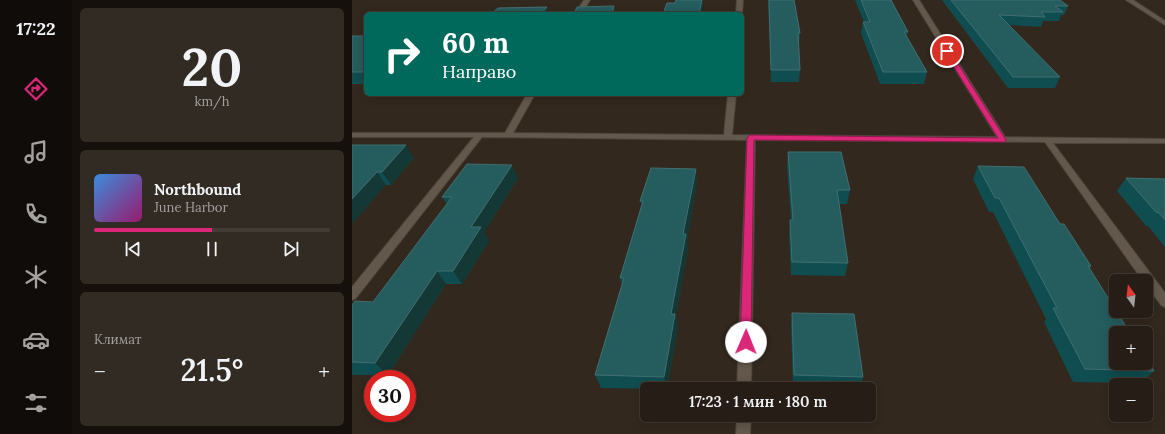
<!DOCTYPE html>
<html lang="ru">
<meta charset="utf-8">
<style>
body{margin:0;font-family:Lora,serif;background:#322b23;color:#f1f3f6;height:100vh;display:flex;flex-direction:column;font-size:15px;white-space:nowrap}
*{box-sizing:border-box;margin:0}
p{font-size:13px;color:#a4a2a1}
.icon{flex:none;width:22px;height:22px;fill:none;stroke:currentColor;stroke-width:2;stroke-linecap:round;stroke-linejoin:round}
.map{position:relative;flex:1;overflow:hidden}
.sheet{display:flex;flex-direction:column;gap:8px;padding:8px;background:#15100c;width:280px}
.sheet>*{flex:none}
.top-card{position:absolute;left:12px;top:12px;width:380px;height:84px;border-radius:6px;box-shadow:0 2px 10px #0003,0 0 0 1px #423c35;background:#00695c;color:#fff;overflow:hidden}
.needle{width:26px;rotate:345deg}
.buttons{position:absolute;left:757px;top:274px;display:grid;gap:8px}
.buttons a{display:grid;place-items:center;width:44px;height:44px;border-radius:6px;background:#261e16;box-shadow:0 2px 10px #0003,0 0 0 1px #423c35;font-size:20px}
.speed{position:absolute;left:12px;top:370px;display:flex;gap:8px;font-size:20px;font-weight:700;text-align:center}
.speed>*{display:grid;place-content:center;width:52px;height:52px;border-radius:50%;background:#261e16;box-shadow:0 2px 10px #0003,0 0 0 1px #423c35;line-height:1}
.speed .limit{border:6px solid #d22;background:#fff;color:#111}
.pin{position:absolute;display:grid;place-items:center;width:34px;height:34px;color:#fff;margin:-17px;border:2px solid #fff;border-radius:50%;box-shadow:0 1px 4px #0007}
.me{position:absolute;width:44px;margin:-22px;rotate:1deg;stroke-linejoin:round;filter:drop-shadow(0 0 3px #0008)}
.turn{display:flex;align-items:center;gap:14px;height:84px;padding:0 12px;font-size:18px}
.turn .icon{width:52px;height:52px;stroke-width:2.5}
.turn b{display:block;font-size:28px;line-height:34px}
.big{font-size:30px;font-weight:600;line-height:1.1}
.sheet .tile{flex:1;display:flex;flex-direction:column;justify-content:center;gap:6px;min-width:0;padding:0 14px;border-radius:6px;background:#322b23}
.sheet .dial{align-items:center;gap:0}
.dial b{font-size:52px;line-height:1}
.song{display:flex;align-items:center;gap:12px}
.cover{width:48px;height:48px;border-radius:6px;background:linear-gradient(135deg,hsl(210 70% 55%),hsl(320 70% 35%))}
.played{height:4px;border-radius:2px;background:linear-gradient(90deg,#db2777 50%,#423c35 50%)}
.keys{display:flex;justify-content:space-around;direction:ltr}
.heat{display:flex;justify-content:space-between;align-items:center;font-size:22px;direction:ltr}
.trip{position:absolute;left:288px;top:382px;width:236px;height:40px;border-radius:6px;background:#261e16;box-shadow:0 2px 10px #0003,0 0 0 1px #423c35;font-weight:600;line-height:40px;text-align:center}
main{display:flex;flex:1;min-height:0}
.menu{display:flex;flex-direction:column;width:72px;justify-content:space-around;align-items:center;background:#0f0c09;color:#a4a2a1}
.menu .icon{width:28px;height:28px}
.menu .current{color:#db2777}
.menu b{font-size:18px;color:#f1f3f6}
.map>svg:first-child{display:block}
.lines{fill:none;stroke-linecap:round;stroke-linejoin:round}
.minor-casing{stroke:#4c443b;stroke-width:2}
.minor{fill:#64584c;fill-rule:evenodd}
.wall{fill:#0f4d50}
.shaded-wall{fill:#143836}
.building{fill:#255c5e;stroke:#426f70}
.route{fill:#db2777;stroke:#8e194d}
</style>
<main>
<nav class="menu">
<b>17:22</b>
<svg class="icon current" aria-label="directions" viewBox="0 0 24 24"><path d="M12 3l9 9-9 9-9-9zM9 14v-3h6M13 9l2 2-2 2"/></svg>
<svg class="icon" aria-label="music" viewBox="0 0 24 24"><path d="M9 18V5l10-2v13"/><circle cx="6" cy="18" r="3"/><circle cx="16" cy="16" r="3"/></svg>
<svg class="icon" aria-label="phone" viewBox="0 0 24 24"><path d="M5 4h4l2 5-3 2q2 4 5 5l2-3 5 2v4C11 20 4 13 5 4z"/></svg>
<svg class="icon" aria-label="climate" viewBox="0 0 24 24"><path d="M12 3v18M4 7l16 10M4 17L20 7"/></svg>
<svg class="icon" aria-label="car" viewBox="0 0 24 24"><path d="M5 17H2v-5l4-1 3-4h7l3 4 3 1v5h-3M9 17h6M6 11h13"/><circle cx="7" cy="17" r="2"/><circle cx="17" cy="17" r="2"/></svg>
<svg class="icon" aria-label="filters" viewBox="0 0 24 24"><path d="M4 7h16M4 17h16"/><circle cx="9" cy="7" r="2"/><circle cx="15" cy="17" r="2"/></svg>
</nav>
<section class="sheet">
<div class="tile dial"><b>20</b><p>km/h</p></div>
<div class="tile">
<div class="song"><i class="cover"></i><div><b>Northbound</b><p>June Harbor</p></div></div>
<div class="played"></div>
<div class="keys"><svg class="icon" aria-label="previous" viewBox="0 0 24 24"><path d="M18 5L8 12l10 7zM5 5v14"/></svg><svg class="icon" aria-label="pause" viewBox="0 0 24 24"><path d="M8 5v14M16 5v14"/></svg><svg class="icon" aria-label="next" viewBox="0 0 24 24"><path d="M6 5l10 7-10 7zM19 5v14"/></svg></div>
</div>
<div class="tile"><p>Климат</p>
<div class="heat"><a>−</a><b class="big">21.5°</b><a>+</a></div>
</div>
</section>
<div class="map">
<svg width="813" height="434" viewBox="0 0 813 434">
<rect width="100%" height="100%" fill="#33281d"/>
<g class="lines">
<defs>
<path id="minor" d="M 232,0 L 238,0 L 229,14 L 223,14 Z
M 385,0 L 391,0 L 390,14 L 384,14 Z
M 561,0 L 567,0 L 653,137 L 813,139 L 813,143 L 701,143 L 813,293 L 813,307 L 809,305 L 794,285 L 794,281 L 791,281 L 693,142 L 403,140 L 399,389 L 385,389 L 395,140 L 130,137 L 4,298 L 0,300 L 0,287 L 122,137 L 0,137 L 0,133 L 153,133 L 175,94 L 183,94 L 161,133 L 372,135 L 376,94 L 384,94 L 380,135 L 645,137 Z
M 774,0 L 781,0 L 813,21 L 813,25 Z
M 385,415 L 399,415 L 398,434 L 384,434 Z"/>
</defs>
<use href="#minor" class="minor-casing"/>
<use href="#minor" class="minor"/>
</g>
<path class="wall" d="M 416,0 L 442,0 L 448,33 L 447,44 L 446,44 L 448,70 L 447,82 L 419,82 Z
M 503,0 L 539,0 L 556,32 L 555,36 L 575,72 L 572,84 L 528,84 L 509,33 L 511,22 L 512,22 Z
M 590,0 L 708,0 L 716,6 L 712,15 L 709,15 L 707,21 L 691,21 L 689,27 L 657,25 L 708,77 L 703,88 L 656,88 Z
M 0,36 L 14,36 L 14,84 L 0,84 Z
M 0,145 L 62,158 L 39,185 L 34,185 Z
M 436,152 L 498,190 L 495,204 L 487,204 L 496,263 L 493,276 L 439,275 L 437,234 L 438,220 L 439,220 L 435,166 Z
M 626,166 L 708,224 L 739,266 L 738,269 L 802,371 L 788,383 L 721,382 L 692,322 L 694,319 L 641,212 L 637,212 L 621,179 Z
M 166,178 L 132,232 L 137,241 L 110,284 L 94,284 L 36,375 L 0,375 L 0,305 L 21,302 L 95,204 L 90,197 Z
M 774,178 L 813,179 L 813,247 L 796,226 L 794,226 L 765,191 Z
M 345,182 L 335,240 L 336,248 L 324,315 L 326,327 L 315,389 L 249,388 L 243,375 L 270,285 L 268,278 L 290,205 L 288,201 Z
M 440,313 L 511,377 L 508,389 L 441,388 L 439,326 Z"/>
<path class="shaded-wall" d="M 350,0 L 351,0 L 351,8 L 350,14 L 347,14 Z
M 262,6 L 263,14 L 260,14 Z
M 195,7 L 197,14 L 189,14 Z
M 54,145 L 62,158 L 39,185 L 30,172 Z
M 160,165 L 166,178 L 132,232 L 137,241 L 110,284 L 101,271 L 119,227 Z
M 344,169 L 345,182 L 335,240 L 336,248 L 324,315 L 326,327 L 315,389 L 312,377 L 319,314 L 331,234 Z
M 25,172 L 34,185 L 0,224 L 0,199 Z
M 85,271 L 94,284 L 36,375 L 23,363 Z"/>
<path class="building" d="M 324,0 L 350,0 L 347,14 L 311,14 L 315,3 L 323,3 Z
M 417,0 L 442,0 L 448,33 L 446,33 L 448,70 L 419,70 Z
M 509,0 L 539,0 L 556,32 L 552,32 L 575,72 L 531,72 L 511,22 L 518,22 Z
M 599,0 L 708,0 L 716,6 L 703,6 L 711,12 L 689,12 L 693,17 L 647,15 L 708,77 L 661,77 Z
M 262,6 L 260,14 L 222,14 L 225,7 Z
M 195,7 L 189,14 L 139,14 L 146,8 Z
M 0,36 L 14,36 L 14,72 L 0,72 Z
M 0,145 L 54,145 L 30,172 L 25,172 L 0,199 Z
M 436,152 L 489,152 L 498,190 L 485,190 L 496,263 L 440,262 L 438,220 L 441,220 Z
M 115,164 L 160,165 L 119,227 L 129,227 L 101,271 L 85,271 L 23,363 L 0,362 L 0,305 L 3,301 L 21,302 L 100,197 L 90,197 Z
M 626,166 L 672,167 L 708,224 L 712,224 L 739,266 L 736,266 L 778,333 L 764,333 L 764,363 L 794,363 L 794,358 L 802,371 L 733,369 L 701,308 L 705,308 L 647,198 L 643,198 Z
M 299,168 L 344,169 L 331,234 L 334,234 L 319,314 L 323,314 L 312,377 L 243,375 L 272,278 L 268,278 L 291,201 L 288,201 Z
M 774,178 L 813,179 L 813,220 L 807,213 L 804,212 Z
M 440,313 L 502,314 L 511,377 L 442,375 Z"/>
<path class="route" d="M 593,50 L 598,51 L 654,140 L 653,142 L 402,140 L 399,342 L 398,345 L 394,347 L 389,345 L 388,342 L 395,138 L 398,135 L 646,138 L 592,51 Z"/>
</svg>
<div class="buttons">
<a><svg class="needle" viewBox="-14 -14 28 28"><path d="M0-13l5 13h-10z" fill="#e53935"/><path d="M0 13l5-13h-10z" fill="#a4a2a1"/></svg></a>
<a>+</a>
<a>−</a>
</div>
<div class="speed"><div class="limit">30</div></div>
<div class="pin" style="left:595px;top:51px;background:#d93025"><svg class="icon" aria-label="arrive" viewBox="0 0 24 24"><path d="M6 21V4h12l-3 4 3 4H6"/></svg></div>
<svg class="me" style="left:394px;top:342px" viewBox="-20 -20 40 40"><circle r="19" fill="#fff"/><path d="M0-13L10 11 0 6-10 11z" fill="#db2777"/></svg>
<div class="trip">17:23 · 1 мин · 180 m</div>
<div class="top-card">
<div class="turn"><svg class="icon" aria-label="right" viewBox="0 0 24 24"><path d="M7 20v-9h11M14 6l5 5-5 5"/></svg><div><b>60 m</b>Направо</div></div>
</div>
</div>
</main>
